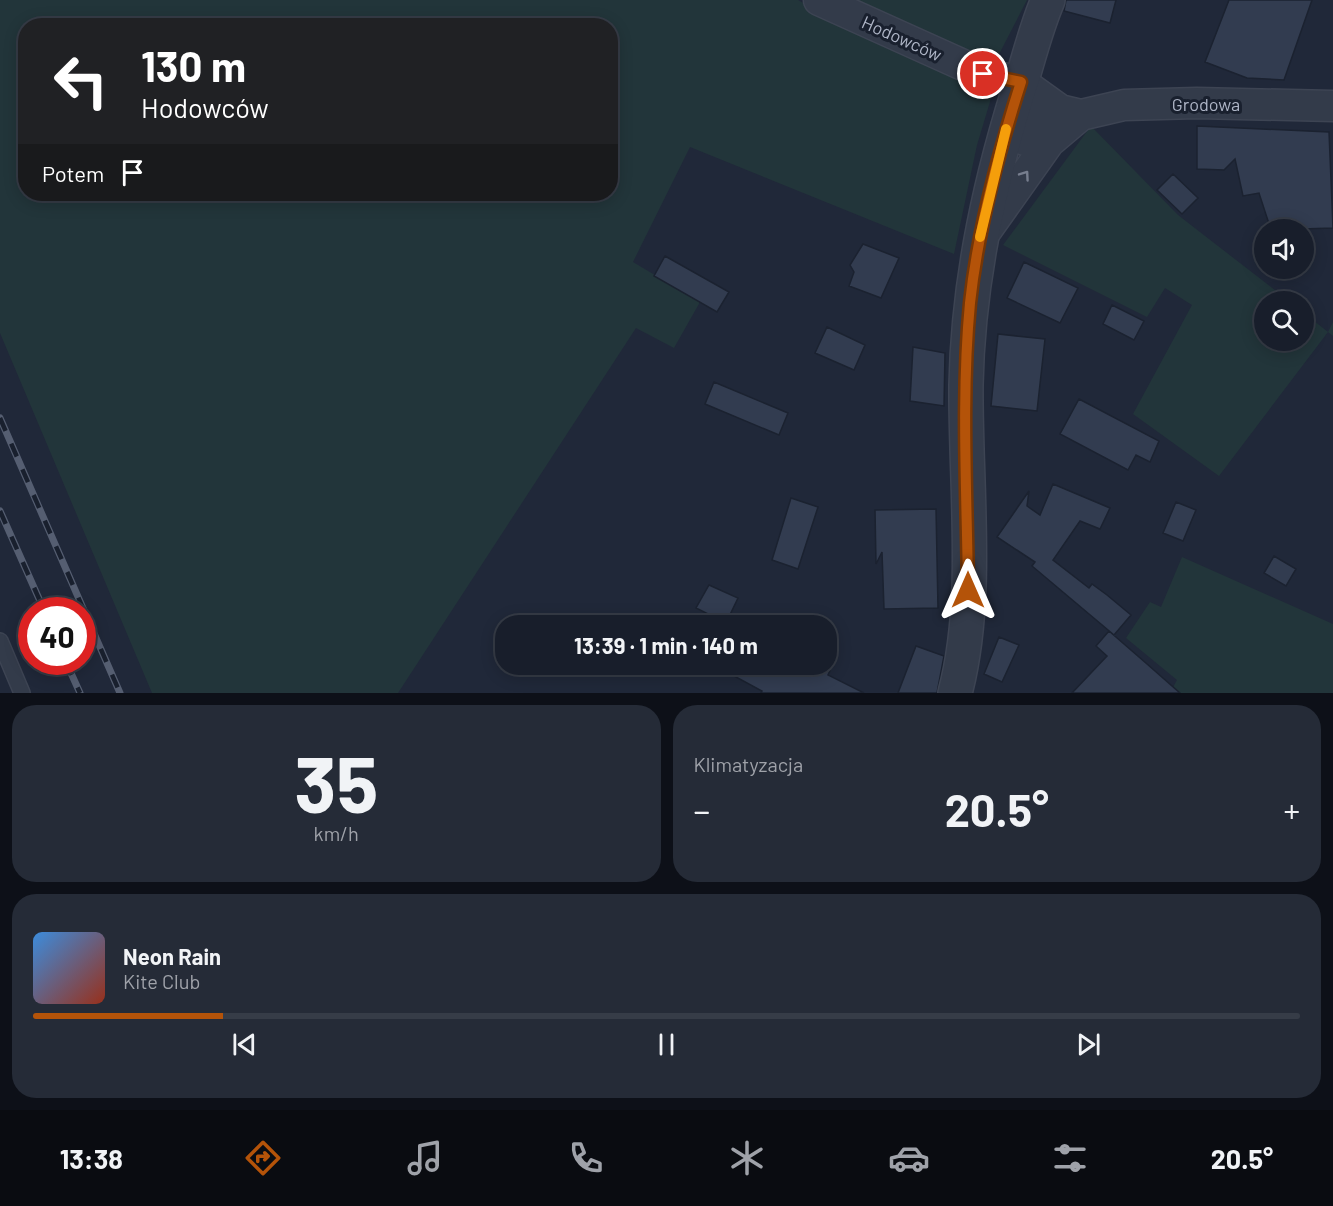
<!DOCTYPE html>
<html lang="pl">
<meta charset="utf-8">
<style>
body{margin:0;font-family:Barlow,sans-serif;background:#252b37;color:#f1f3f6;height:100vh;display:flex;flex-direction:column;font-size:22px;white-space:nowrap}
*{box-sizing:border-box;margin:0}
p{font-size:20px;color:#9fa2a9}
.icon{flex:none;width:33px;height:33px;fill:none;stroke:currentColor;stroke-width:2;stroke-linecap:round;stroke-linejoin:round}
.map{position:relative;height:693px;overflow:hidden}
.side{display:flex;flex-direction:column;gap:12px;padding:12px;background:#0d1018;flex:1}
.side>*{flex:none}
.top-card{position:absolute;left:18px;top:18px;width:600px;height:183px;border-radius:24px;box-shadow:0 3px 15px #0003,0 0 0 2px #363c47;background:#202124;color:#fff;overflow:hidden}
.fabs{position:absolute;left:1254px;top:219px;display:grid;gap:12px}
.fabs a{display:grid;place-items:center;width:60px;height:60px;border-radius:50%;background:#181e2b;box-shadow:0 3px 15px #0003,0 0 0 2px #363c47;font-size:30px}
.speed{position:absolute;left:18px;top:597px;display:flex;gap:12px;font-size:30px;font-weight:700;text-align:center}
.speed>*{display:grid;place-content:center;width:78px;height:78px;border-radius:50%;background:#181e2b;box-shadow:0 3px 15px #0003,0 0 0 2px #363c47;line-height:1}
.speed .limit{border:9px solid #d22;background:#fff;color:#111}
.pin{position:absolute;display:grid;place-items:center;width:51px;height:51px;color:#fff;margin:-26px;border:3px solid #fff;border-radius:50%;box-shadow:0 2px 6px #0007}
.me{position:absolute;width:66px;margin:-33px;rotate:0deg;stroke-linejoin:round;filter:drop-shadow(0 0 4px #0008)}
.turn{display:flex;align-items:center;gap:21px;height:126px;padding:0 24px;font-size:27px}
.turn .icon{width:78px;height:78px;stroke-width:2.5}
.turn b{display:block;font-size:42px;line-height:51px}
.then{display:flex;align-items:center;height:57px;padding:0 24px;background:#0003;gap:12px;font-size:22px}
.big{font-size:45px;font-weight:700;line-height:1.1}
.side .tile{flex:1;display:flex;flex-direction:column;justify-content:center;gap:9px;min-width:0;padding:0 21px;border-radius:24px;background:#252b37}
.side .dial{align-items:center;gap:0}
.dial b{font-size:78px;line-height:1}
.song{display:flex;align-items:center;gap:18px}
.cover{width:72px;height:72px;border-radius:9px;background:linear-gradient(135deg,hsl(210 70% 55%),hsl(10 70% 35%))}
.played{height:6px;border-radius:3px;background:linear-gradient(90deg,#b45309 15%,#363c47 15%)}
.keys{display:flex;justify-content:space-around;direction:ltr}
.heat{display:flex;justify-content:space-between;align-items:center;font-size:33px;direction:ltr}
.side .tiles{flex:1;display:grid;gap:12px;grid-template-columns:1fr 1fr}
.tile:last-child{grid-column:span 2}
.trip{position:absolute;left:495px;top:615px;width:342px;height:60px;border-radius:24px;background:#181e2b;box-shadow:0 3px 15px #0003,0 0 0 2px #363c47;font-weight:700;line-height:60px;text-align:center}
.dock{display:flex;height:96px;justify-content:space-around;align-items:center;background:#0a0c11;color:#9fa2a9}
.dock .icon{width:42px;height:42px}
.dock .active{color:#b45309}
.dock b{font-size:27px;color:#f1f3f6}
.map>svg:first-child{display:block}
.green{fill:#22353a;fill-rule:evenodd}
.building{fill:#323c50;stroke:#1b2230;stroke-width:1.5}
.lines{fill:none;stroke-linecap:round;stroke-linejoin:round}
.service-casing{stroke:#3d4453;stroke-width:18}
.minor-casing{stroke:#3d4453;stroke-width:33}
.tertiary-casing{stroke:#3d4453;stroke-width:36}
.service{stroke:#333b4a;stroke-width:15}
.minor{stroke:#333b4a;stroke-width:30}
.tertiary{stroke:#333b4a;stroke-width:33}
.rail-casing{stroke:#555e71;stroke-width:7}
.rail{stroke:#19202e;stroke-width:4.5;stroke-dasharray:14;stroke-linecap:butt}
.oneway{stroke:#777e8e}
.route-casing{stroke:#753606;stroke-width:15}
.route{stroke:#b45309;stroke-width:10}
.slow{stroke:#f59e0b;stroke-width:10}
.labels{text-anchor:middle;dominant-baseline:central;stroke-width:6;stroke-linejoin:round;paint-order:stroke}
.street-label{font-size:18px;fill:#aeb5c6;stroke:#19202e}
</style>
<div class="map">
<svg width="1333" height="693" viewBox="0 0 1333 693">
<rect width="100%" height="100%" fill="#202839"/>
<path class="green" d="M 0,0 L 798,0 L 840,24 L 992,95 L 977,145 L 954,254 L 690,147 L 633,262 L 700,302 L 674,348 L 636,328 L 398,693 L 152,693 L 0,333 ZM 26,26 L 610,26 L 610,194 L 26,194 Z
M 852,0 L 1027,0 L 994,64 Z
M 1091,126 L 1178,215 L 1289,301 L 1264,302 L 1264,340 L 1304,340 L 1304,313 L 1328,332 L 1333,322 L 1333,336 L 1328,332 L 1219,476 L 1133,414 L 1192,305 L 1165,288 L 1147,317 L 1003,245 Z
M 1182,557 L 1333,624 L 1333,693 L 1170,693 L 1177,680 L 1126,638 L 1150,602 L 1161,607 Z"/>
<path class="building" d="M 1066,0 L 1116,0 L 1110,23 L 1064,11 Z
M 1229,0 L 1312,0 L 1284,80 L 1247,78 L 1205,62 Z
M 1197,126 L 1329,132 L 1333,228 L 1271,230 L 1259,193 L 1243,196 L 1235,159 L 1224,170 L 1197,169 Z
M 1173,174 L 1198,198 L 1182,214 L 1157,190 Z
M 863,244 L 899,258 L 881,298 L 849,286 L 854,272 L 850,265 Z
M 665,256 L 729,292 L 717,312 L 654,276 Z
M 1024,262 L 1078,288 L 1060,323 L 1007,298 Z
M 1112,305 L 1144,321 L 1134,340 L 1103,324 Z
M 827,327 L 865,345 L 854,370 L 815,353 Z
M 998,334 L 1045,339 L 1037,411 L 991,406 Z
M 913,347 L 945,353 L 944,406 L 910,401 Z
M 714,382 L 788,413 L 779,435 L 705,404 Z
M 1079,399 L 1159,441 L 1150,462 L 1136,455 L 1128,470 L 1060,434 Z
M 1053,484 L 1110,508 L 1100,529 L 1080,521 L 1053,560 L 1089,588 L 1092,584 L 1107,595 L 1131,615 L 1114,635 L 1032,566 L 1035,562 L 997,537 L 1029,491 L 1027,506 L 1040,515 Z
M 791,498 L 818,507 L 798,569 L 772,560 Z
M 1176,502 L 1196,510 L 1183,541 L 1163,533 Z
M 936,509 L 938,608 L 884,609 L 882,552 L 876,564 L 875,510 Z
M 1274,556 L 1296,569 L 1286,586 L 1264,573 Z
M 709,585 L 738,598 L 726,623 L 696,608 Z
M 1109,631 L 1147,664 L 1180,693 L 1072,693 L 1107,656 L 1096,646 Z
M 999,637 L 1019,645 L 1002,682 L 984,674 Z
M 916,646 L 944,656 L 937,693 L 898,693 Z
M 712,664 L 760,664 L 772,671 L 775,664 L 833,664 L 828,675 L 864,693 L 761,693 L 762,691 Z"/>
<g class="lines">
<defs>
<path id="service" d="M 0,641 L 22,693"/>
<path id="minor" d="M 819,0 L 983,74 L 1021,82 L 1060,110 L 1081,115
M 1049,142 C 1033,143 1023,141 1009,133 L 1007,125 L 1060,110
M 983,235 L 1049,142 L 1081,115 L 1124,105 L 1197,103 L 1333,106"/>
<path id="tertiary" d="M 955,693 C 980,599 965,483 966,385 C 968,278 991,175 1024,73 C 1031,49 1038,23 1048,0"/>
</defs>
<use href="#service" class="service-casing"/>
<use href="#minor" class="minor-casing"/>
<use href="#tertiary" class="tertiary-casing"/>
<use href="#service" class="service"/>
<use href="#minor" class="minor"/>
<use href="#tertiary" class="tertiary"/>
<defs>
<path id="rail" d="M 0,418 L 120,693
M 0,511 L 44,610
M 66,662 L 80,693"/>
</defs>
<use href="#rail" class="rail-casing"/>
<use href="#rail" class="rail"/>
</g>
<defs><path id="oneway-chevron" d="M-2-3.5L2.5 0L-2 3.5" fill="none" stroke-width="1.6" stroke-linecap="round" stroke-linejoin="round" transform="scale(1.5)"/></defs>
<use class="oneway" href="#oneway-chevron" transform="translate(1025 175) rotate(-55)"/>
<g class="lines">
<defs>
<path id="route" d="M 968,590 C 967,495 961,398 970,303 C 978,228 998,154 1021,82 L 983,74"/>
</defs>
<use href="#route" class="route-casing"/>
<use href="#route" class="route"/>
<path class="slow" d="M 980,237 L 1006,129"/>
</g>
<g class="labels">
<g class="street-label">
<text transform="translate(902 38) rotate(24)">Hodowców</text>
<text x="1206" y="104">Grodowa</text>
</g>
</g>
</svg>
<div class="fabs">
<a><svg class="icon" aria-label="sound" viewBox="0 0 24 24"><path d="M4 9h4l5-4v14l-5-4H4zM17 9q2 3 0 6"/></svg></a>
<a><svg class="icon" aria-label="search" viewBox="0 0 24 24"><circle cx="10" cy="10" r="6"/><path d="M15 15l6 6"/></svg></a>
</div>
<div class="speed"><div class="limit">40</div></div>
<div class="pin" style="left:983px;top:74px;background:#d93025"><svg class="icon" aria-label="arrive" viewBox="0 0 24 24"><path d="M6 21V4h12l-3 4 3 4H6"/></svg></div>
<svg class="me" style="left:968px;top:590px" viewBox="-20 -20 40 40"><path d="M0-17L14 15 0 8-14 15z" fill="#b45309" stroke="#fff" stroke-width="4"/></svg>
<div class="trip">13:39 · 1 min · 140 m</div>
<div class="top-card">
<div class="turn"><svg class="icon" aria-label="left" viewBox="0 0 24 24"><path d="M17 20v-9H6M10 6l-5 5 5 5"/></svg><div><b>130 m</b>Hodowców</div></div>
<div class="then">Potem<svg class="icon" aria-label="arrive" viewBox="0 0 24 24"><path d="M6 21V4h12l-3 4 3 4H6"/></svg></div>
</div>
</div>
<section class="side">
<div class="tiles">
<div class="tile dial"><b>35</b><p>km/h</p></div>
<div class="tile"><p>Klimatyzacja</p>
<div class="heat"><a>−</a><b class="big">20.5°</b><a>+</a></div>
</div>
<div class="tile">
<div class="song"><i class="cover"></i><div><b>Neon Rain</b><p>Kite Club</p></div></div>
<div class="played"></div>
<div class="keys"><svg class="icon" aria-label="previous" viewBox="0 0 24 24"><path d="M18 5L8 12l10 7zM5 5v14"/></svg><svg class="icon" aria-label="pause" viewBox="0 0 24 24"><path d="M8 5v14M16 5v14"/></svg><svg class="icon" aria-label="next" viewBox="0 0 24 24"><path d="M6 5l10 7-10 7zM19 5v14"/></svg></div>
</div>
</div>
</section>
<nav class="dock">
<b>13:38</b>
<svg class="icon active" aria-label="directions" viewBox="0 0 24 24"><path d="M12 3l9 9-9 9-9-9zM9 14v-3h6M13 9l2 2-2 2"/></svg>
<svg class="icon" aria-label="music" viewBox="0 0 24 24"><path d="M9 18V5l10-2v13"/><circle cx="6" cy="18" r="3"/><circle cx="16" cy="16" r="3"/></svg>
<svg class="icon" aria-label="phone" viewBox="0 0 24 24"><path d="M5 4h4l2 5-3 2q2 4 5 5l2-3 5 2v4C11 20 4 13 5 4z"/></svg>
<svg class="icon" aria-label="climate" viewBox="0 0 24 24"><path d="M12 3v18M4 7l16 10M4 17L20 7"/></svg>
<svg class="icon" aria-label="car" viewBox="0 0 24 24"><path d="M5 17H2v-5l4-1 3-4h7l3 4 3 1v5h-3M9 17h6M6 11h13"/><circle cx="7" cy="17" r="2"/><circle cx="17" cy="17" r="2"/></svg>
<svg class="icon" aria-label="filters" viewBox="0 0 24 24"><path d="M4 7h16M4 17h16"/><circle cx="9" cy="7" r="2"/><circle cx="15" cy="17" r="2"/></svg>
<b>20.5°</b>
</nav>
